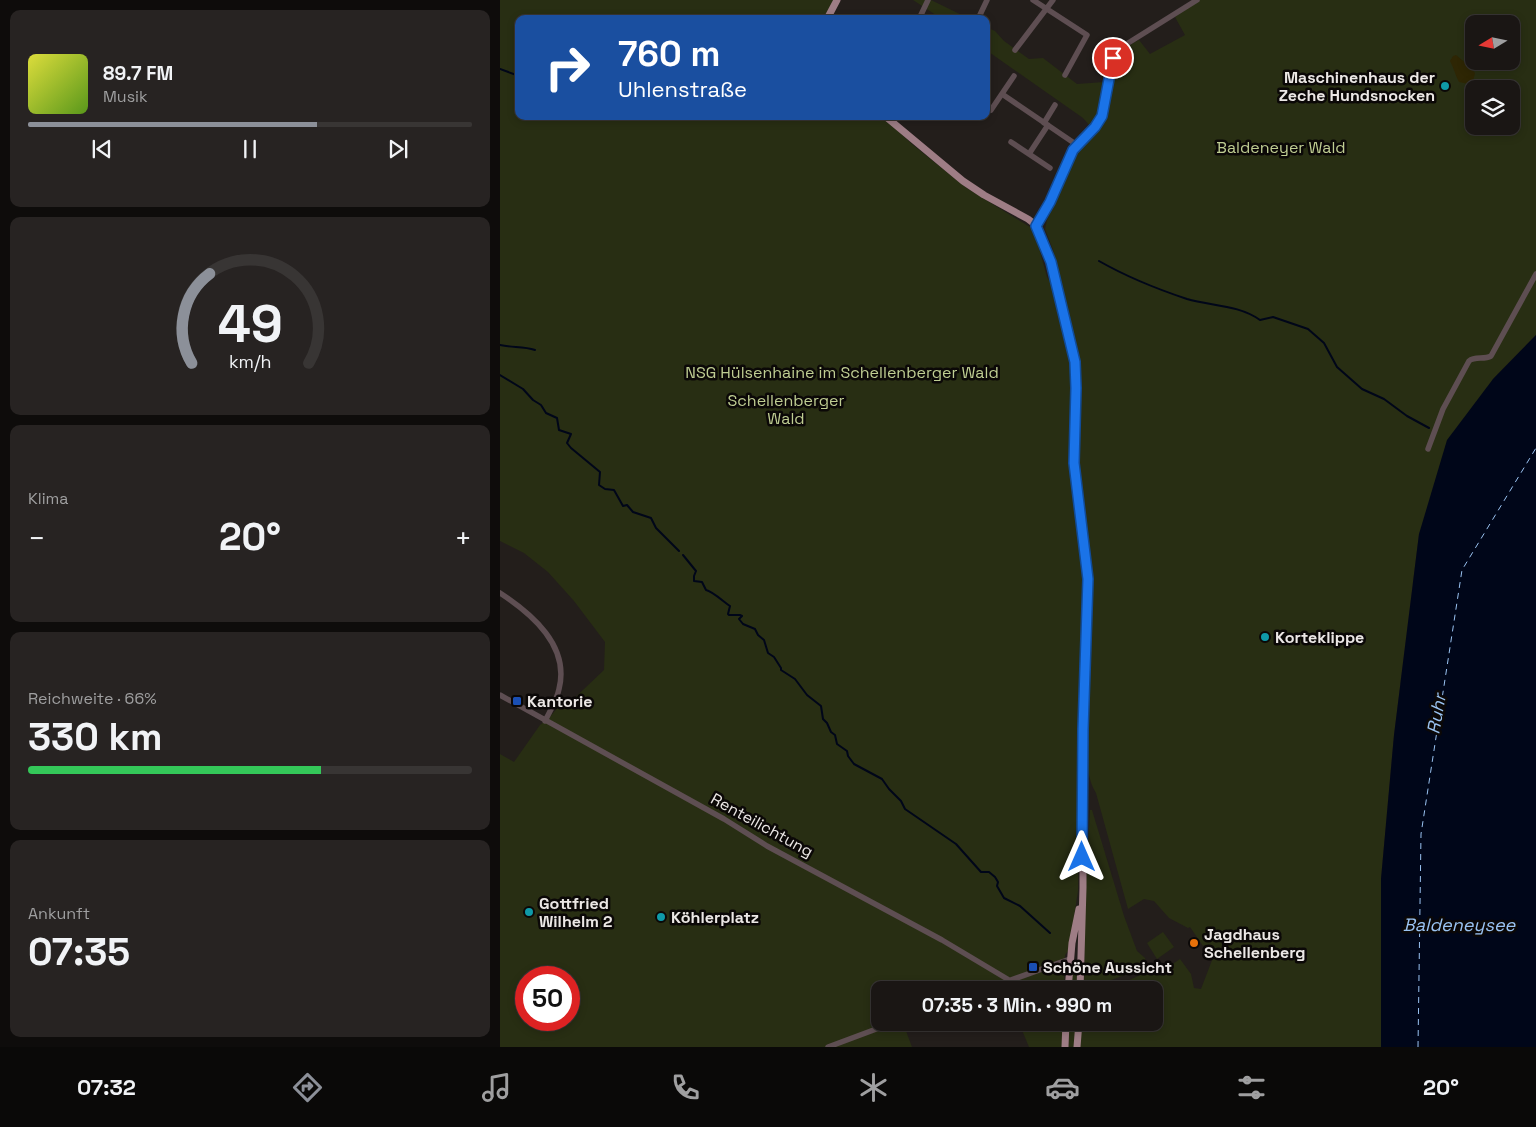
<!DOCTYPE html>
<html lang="de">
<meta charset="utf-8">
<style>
body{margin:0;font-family:"Space Grotesk",sans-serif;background:#272322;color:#f1f3f6;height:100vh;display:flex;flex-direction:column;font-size:19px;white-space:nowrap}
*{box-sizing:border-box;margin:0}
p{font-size:16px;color:#9f9fa0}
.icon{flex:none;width:28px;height:28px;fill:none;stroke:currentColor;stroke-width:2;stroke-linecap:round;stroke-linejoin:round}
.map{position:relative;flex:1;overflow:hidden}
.panel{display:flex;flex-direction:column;gap:10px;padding:10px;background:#0e0c0b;width:500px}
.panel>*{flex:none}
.guide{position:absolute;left:15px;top:15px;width:475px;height:105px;border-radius:10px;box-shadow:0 2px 8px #0003,0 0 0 1px #383534;background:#1a4fa0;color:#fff;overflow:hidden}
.needle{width:32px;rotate:260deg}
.buttons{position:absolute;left:965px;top:15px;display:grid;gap:10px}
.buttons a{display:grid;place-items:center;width:55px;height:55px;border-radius:10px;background:#1a1614;box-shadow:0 2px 8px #0003,0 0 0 1px #383534;font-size:25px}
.speed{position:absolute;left:15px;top:966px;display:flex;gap:10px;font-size:25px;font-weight:700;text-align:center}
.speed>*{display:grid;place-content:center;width:65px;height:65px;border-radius:50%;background:#1a1614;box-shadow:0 2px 8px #0003,0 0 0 1px #383534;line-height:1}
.speed .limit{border:8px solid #d22;background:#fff;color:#111}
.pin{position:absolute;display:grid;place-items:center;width:42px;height:42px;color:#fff;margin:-21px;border:2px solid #fff;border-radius:50%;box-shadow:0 1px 5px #0007}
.me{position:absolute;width:55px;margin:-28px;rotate:0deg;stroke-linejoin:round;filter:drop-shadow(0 0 4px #0008)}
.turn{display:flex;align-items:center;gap:18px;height:105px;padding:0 20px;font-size:22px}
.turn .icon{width:65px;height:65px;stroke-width:2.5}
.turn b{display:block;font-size:35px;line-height:42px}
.big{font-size:38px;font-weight:700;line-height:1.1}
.panel .widget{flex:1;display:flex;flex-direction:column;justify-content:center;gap:8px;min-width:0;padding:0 18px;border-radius:10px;background:#272322}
.panel .dial{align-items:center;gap:0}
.dial svg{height:130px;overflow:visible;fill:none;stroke:#383534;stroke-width:7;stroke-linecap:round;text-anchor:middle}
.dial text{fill:#f1f3f6;stroke:none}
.song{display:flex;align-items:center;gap:15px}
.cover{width:60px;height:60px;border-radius:8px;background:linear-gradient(135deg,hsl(60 70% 55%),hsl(90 70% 35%))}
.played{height:5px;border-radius:2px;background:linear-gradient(90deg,#8c9099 65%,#383534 65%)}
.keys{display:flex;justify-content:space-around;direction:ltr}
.heat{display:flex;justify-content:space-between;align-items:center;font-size:28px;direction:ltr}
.charge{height:8px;border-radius:4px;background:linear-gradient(90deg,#34c759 66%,#383534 0)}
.trip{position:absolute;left:371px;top:981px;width:292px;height:50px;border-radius:10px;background:#1a1614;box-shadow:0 2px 8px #0003,0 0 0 1px #383534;font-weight:700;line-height:50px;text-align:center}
.menu{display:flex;height:80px;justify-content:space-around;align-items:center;background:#0a0908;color:#9f9fa0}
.menu .icon{width:35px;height:35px}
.menu .current{color:#8c9099}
.menu b{font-size:22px;color:#f1f3f6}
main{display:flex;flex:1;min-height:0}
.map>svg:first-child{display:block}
.green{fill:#282e13;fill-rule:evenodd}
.sand{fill:#2e2604}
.water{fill:#000619}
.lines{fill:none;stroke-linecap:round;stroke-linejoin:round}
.stream{stroke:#000619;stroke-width:2}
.ferry{stroke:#9ac3f2;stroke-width:1;stroke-dasharray:6 5;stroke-linecap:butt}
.minor{stroke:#5e4e52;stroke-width:5.5}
.major{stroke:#9e7d85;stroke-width:7}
.route-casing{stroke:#114b97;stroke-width:12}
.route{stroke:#1a73e8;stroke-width:9}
.culture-dot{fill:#0f9aa8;stroke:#0b0807;stroke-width:2}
.transit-dot{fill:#1a4fb4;stroke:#0b0807;stroke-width:2}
.food-dot{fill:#e8710a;stroke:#0b0807;stroke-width:2}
.labels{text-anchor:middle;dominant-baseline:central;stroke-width:5;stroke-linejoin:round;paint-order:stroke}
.poi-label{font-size:16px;font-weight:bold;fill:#ebe7e5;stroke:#0b0807;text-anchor:start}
.park-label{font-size:16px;fill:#bfcd92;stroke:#0b0807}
.street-label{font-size:16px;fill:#ebe7e5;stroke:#0b0807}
.water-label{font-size:18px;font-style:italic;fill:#9ac3f2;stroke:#0b0807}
</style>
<main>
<section class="panel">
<div class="widget">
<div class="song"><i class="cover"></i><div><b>89.7 FM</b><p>Musik</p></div></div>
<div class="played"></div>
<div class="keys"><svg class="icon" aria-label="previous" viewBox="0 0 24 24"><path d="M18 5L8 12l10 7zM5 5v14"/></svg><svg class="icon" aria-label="pause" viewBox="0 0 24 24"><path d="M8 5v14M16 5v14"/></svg><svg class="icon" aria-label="next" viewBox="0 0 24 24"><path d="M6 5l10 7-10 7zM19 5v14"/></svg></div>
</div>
<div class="widget dial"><svg viewBox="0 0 100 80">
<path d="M14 69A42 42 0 1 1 86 69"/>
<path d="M14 69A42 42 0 0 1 25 14" stroke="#8c9099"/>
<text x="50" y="56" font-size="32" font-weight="700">49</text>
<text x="50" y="72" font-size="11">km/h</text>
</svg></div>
<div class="widget"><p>Klima</p>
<div class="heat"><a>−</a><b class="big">20°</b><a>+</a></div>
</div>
<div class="widget"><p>Reichweite · 66%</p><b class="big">330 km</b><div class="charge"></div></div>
<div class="widget"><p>Ankunft</p><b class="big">07:35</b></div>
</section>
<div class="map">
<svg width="1036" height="1047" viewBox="0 0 1036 1047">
<rect width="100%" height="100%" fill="#231e1b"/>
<path class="green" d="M 0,0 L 336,0 L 326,19 L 19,19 L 19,116 L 382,116 L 413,145 L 468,189 L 530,227 L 536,237 L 547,277 L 554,287 L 573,361 L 571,462 L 585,582 L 581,693 L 578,891 L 570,943 L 568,951 L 565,955 L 564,990 L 380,990 L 380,1022 L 405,1023 L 403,1023 L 412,1047 L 0,1047 L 0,754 L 14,762 L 40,725 L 50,717 L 58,707 L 64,708 L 104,670 L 105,642 L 74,601 L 48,572 L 24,553 L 0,541 ZM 26,978 L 69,978 L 69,1020 L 26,1020 Z
M 413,0 L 431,0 L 470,19 L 442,19 Z
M 699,0 L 1036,0 L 1036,335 L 993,379 L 919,534 L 894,735 L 881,879 L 881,1047 L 580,1047 L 581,1023 L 655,1022 L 655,990 L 607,990 L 656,968 L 661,972 L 680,959 L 691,974 L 694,988 L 701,989 L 714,955 L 704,945 L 703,946 L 690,927 L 688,928 L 669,918 L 654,901 L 644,899 L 628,909 L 596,793 C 583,772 587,741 589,717 L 588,710 L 591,571 L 577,461 L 580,374 L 578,361 L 553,250 L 545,229 L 547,220 L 562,188 L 573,155 L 606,110 L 613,70 L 618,56 L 624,48 L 639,40 L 650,54 L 685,35 L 675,17 ZM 974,24 L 1011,24 L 1011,61 L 974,61 ZM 974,89 L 1011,89 L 1011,126 L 974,126 Z
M 486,27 L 495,31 L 504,41 L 529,59 L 543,58 L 577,84 L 604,82 L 599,111 L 590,126 L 583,118 L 486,50 Z
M 590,810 L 592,810 L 624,916 L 637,951 L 645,958 L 646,963 L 644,968 L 584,990 L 585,899 Z
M 663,932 L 674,947 L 657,959 L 647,943 Z
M 575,965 L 578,966 L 577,990 L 571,990 L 572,975 Z
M 519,1023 L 564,1023 L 563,1047 L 529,1047 Z
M 569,1023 L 576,1023 L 574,1047 L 568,1047 Z"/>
<path class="sand" d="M 956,55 L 968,65 L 975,73 L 973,81 L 969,84 L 959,82 C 955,75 954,68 950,61 L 953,56 Z"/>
<path class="water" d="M 1036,335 L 1036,1047 L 881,1047 L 881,879 L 894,735 L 919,534 L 947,440 L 993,379 Z"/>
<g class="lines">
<path class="stream" d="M 0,69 L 19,76
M 599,261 C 627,277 657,289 687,299 C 712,306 739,305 760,320 L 773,317 L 808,329 L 824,343 L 837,367 L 862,389 L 884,399 L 907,416 L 929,428
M 0,345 C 12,348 23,346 35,350
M 0,375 L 23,389 L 33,400 L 41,405 L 46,413 L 57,418 L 59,430 L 71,434 L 67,443 L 71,448 L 100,472 L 99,485 L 105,489 L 114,490 L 123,506 L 127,505 L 133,512 L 151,518 L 156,528 L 179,551
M 183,555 L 196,571 L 194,576 L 194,581 L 202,582 L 206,590 C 212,591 224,602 230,606 L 228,614 L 229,615 L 240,615 L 242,616 L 239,619 L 243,624 L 255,629 L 258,635 L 264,640 L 268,653 L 274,657 L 281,668 L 281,670 L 295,679 L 307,695 L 321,706 L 323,719 L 327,723 L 331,732 L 335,735 L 337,744 L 347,751 L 348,756 L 354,764 L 382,779 L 389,789 L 401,801 L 405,809 L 456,844 L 481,872 L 489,872 L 495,877 L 498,882 L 497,886 L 504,898 L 520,906 L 550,933"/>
<path class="ferry" d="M 918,1047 L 921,834 L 962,570 L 1036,448"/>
<path class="minor" d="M 533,0 L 587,35 L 565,75
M 419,19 L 428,0
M 478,19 L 487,0
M 515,50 L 553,0
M 502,94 L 577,145
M 486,106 L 491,110 L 514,76
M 544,123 L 555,105
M 511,142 L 550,168
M 529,154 L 548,125
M 537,226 L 550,202 L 573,150 L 595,127 L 602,116 L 613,58 L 625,45 L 697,0
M 928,449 L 943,409 L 969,361 C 975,356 984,360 991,356 L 1036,274
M 0,593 C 32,614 70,646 59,689 C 57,700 50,711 45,721
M 0,695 L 224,819 L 267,846 L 442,940 L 509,980
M 483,990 L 570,959
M 328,1047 L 395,1022"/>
<path class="major" d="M 327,19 L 337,0
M 385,116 L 463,181 L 484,195 L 528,219 L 537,226 L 551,262 L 570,335 L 576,373 L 574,463 L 588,579 L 583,729 L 583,888 L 580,990
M 568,990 L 572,943 L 579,909
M 565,1047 L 566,1022
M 577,1047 L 579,1022"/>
</g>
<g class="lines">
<defs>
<path id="route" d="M 582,857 L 583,729 L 588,579 L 574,463 L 576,388 L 575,362 L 551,262 L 536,226 L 550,202 L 573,150 L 595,127 L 602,116 L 613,58"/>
</defs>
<use href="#route" class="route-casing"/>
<use href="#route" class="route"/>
</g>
<g class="culture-dot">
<circle cx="945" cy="86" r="5"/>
<circle cx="765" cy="637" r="5"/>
<circle cx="29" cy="912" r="5"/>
<circle cx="161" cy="917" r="5"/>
</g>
<g class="transit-dot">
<rect x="12" y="696" width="10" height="10" rx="2.5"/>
<rect x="528" y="962" width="10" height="10" rx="2.5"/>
</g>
<circle class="food-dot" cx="694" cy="943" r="5"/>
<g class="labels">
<g class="poi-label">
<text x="935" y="77" text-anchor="end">Maschinenhaus der<tspan x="935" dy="18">Zeche Hundsnocken</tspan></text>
<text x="775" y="637">Korteklippe</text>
<text x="27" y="701">Kantorie</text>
<text x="39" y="903">Gottfried<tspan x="39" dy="18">Wilhelm 2</tspan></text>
<text x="171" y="917">Köhlerplatz</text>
<text x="704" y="934">Jagdhaus<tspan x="704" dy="18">Schellenberg</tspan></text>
<text x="543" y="967">Schöne Aussicht</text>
</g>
<g class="park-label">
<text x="781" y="147">Baldeneyer Wald</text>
<text x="342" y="372">NSG Hülsenhaine im Schellenberger Wald</text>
<text x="286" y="400">Schellenberger<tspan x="286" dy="18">Wald</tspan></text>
</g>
<g class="street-label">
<text transform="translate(262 825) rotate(29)">Renteilichtung</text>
</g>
<g class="water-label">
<text transform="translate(936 714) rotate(-80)">Ruhr</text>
<text x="959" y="924">Baldeneysee</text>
</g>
</g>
</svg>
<div class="buttons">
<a><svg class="needle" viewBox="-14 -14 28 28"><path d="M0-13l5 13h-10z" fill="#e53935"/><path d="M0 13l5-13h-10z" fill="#9f9fa0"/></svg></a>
<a><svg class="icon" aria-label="layers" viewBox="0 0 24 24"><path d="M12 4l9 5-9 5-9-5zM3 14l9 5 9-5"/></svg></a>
</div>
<div class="speed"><div class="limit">50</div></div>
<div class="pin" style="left:613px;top:58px;background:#d93025"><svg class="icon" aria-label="arrive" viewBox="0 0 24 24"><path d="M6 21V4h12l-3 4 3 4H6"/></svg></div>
<svg class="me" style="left:582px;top:857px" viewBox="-20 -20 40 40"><path d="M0-17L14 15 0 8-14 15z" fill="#1a73e8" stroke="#fff" stroke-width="4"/></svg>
<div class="trip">07:35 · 3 Min. · 990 m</div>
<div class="guide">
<div class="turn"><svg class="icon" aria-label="right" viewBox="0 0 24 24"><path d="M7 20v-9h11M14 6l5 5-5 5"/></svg><div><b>760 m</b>Uhlenstraße</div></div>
</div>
</div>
</main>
<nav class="menu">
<b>07:32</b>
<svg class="icon current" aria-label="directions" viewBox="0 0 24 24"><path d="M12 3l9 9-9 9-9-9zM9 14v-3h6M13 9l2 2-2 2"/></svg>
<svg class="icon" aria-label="music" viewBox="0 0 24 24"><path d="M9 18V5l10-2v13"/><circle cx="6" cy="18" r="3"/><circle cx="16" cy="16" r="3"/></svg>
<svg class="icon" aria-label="phone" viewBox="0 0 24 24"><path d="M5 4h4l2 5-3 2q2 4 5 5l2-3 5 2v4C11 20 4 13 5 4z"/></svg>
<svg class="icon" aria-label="climate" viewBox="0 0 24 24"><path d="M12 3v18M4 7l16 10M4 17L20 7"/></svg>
<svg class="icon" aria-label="car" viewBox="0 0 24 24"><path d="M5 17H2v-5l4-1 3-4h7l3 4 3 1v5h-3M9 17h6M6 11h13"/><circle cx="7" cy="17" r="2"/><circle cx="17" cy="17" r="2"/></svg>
<svg class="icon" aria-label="filters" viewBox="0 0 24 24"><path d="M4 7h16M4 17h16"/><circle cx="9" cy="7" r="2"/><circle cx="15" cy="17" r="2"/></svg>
<b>20°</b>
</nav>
